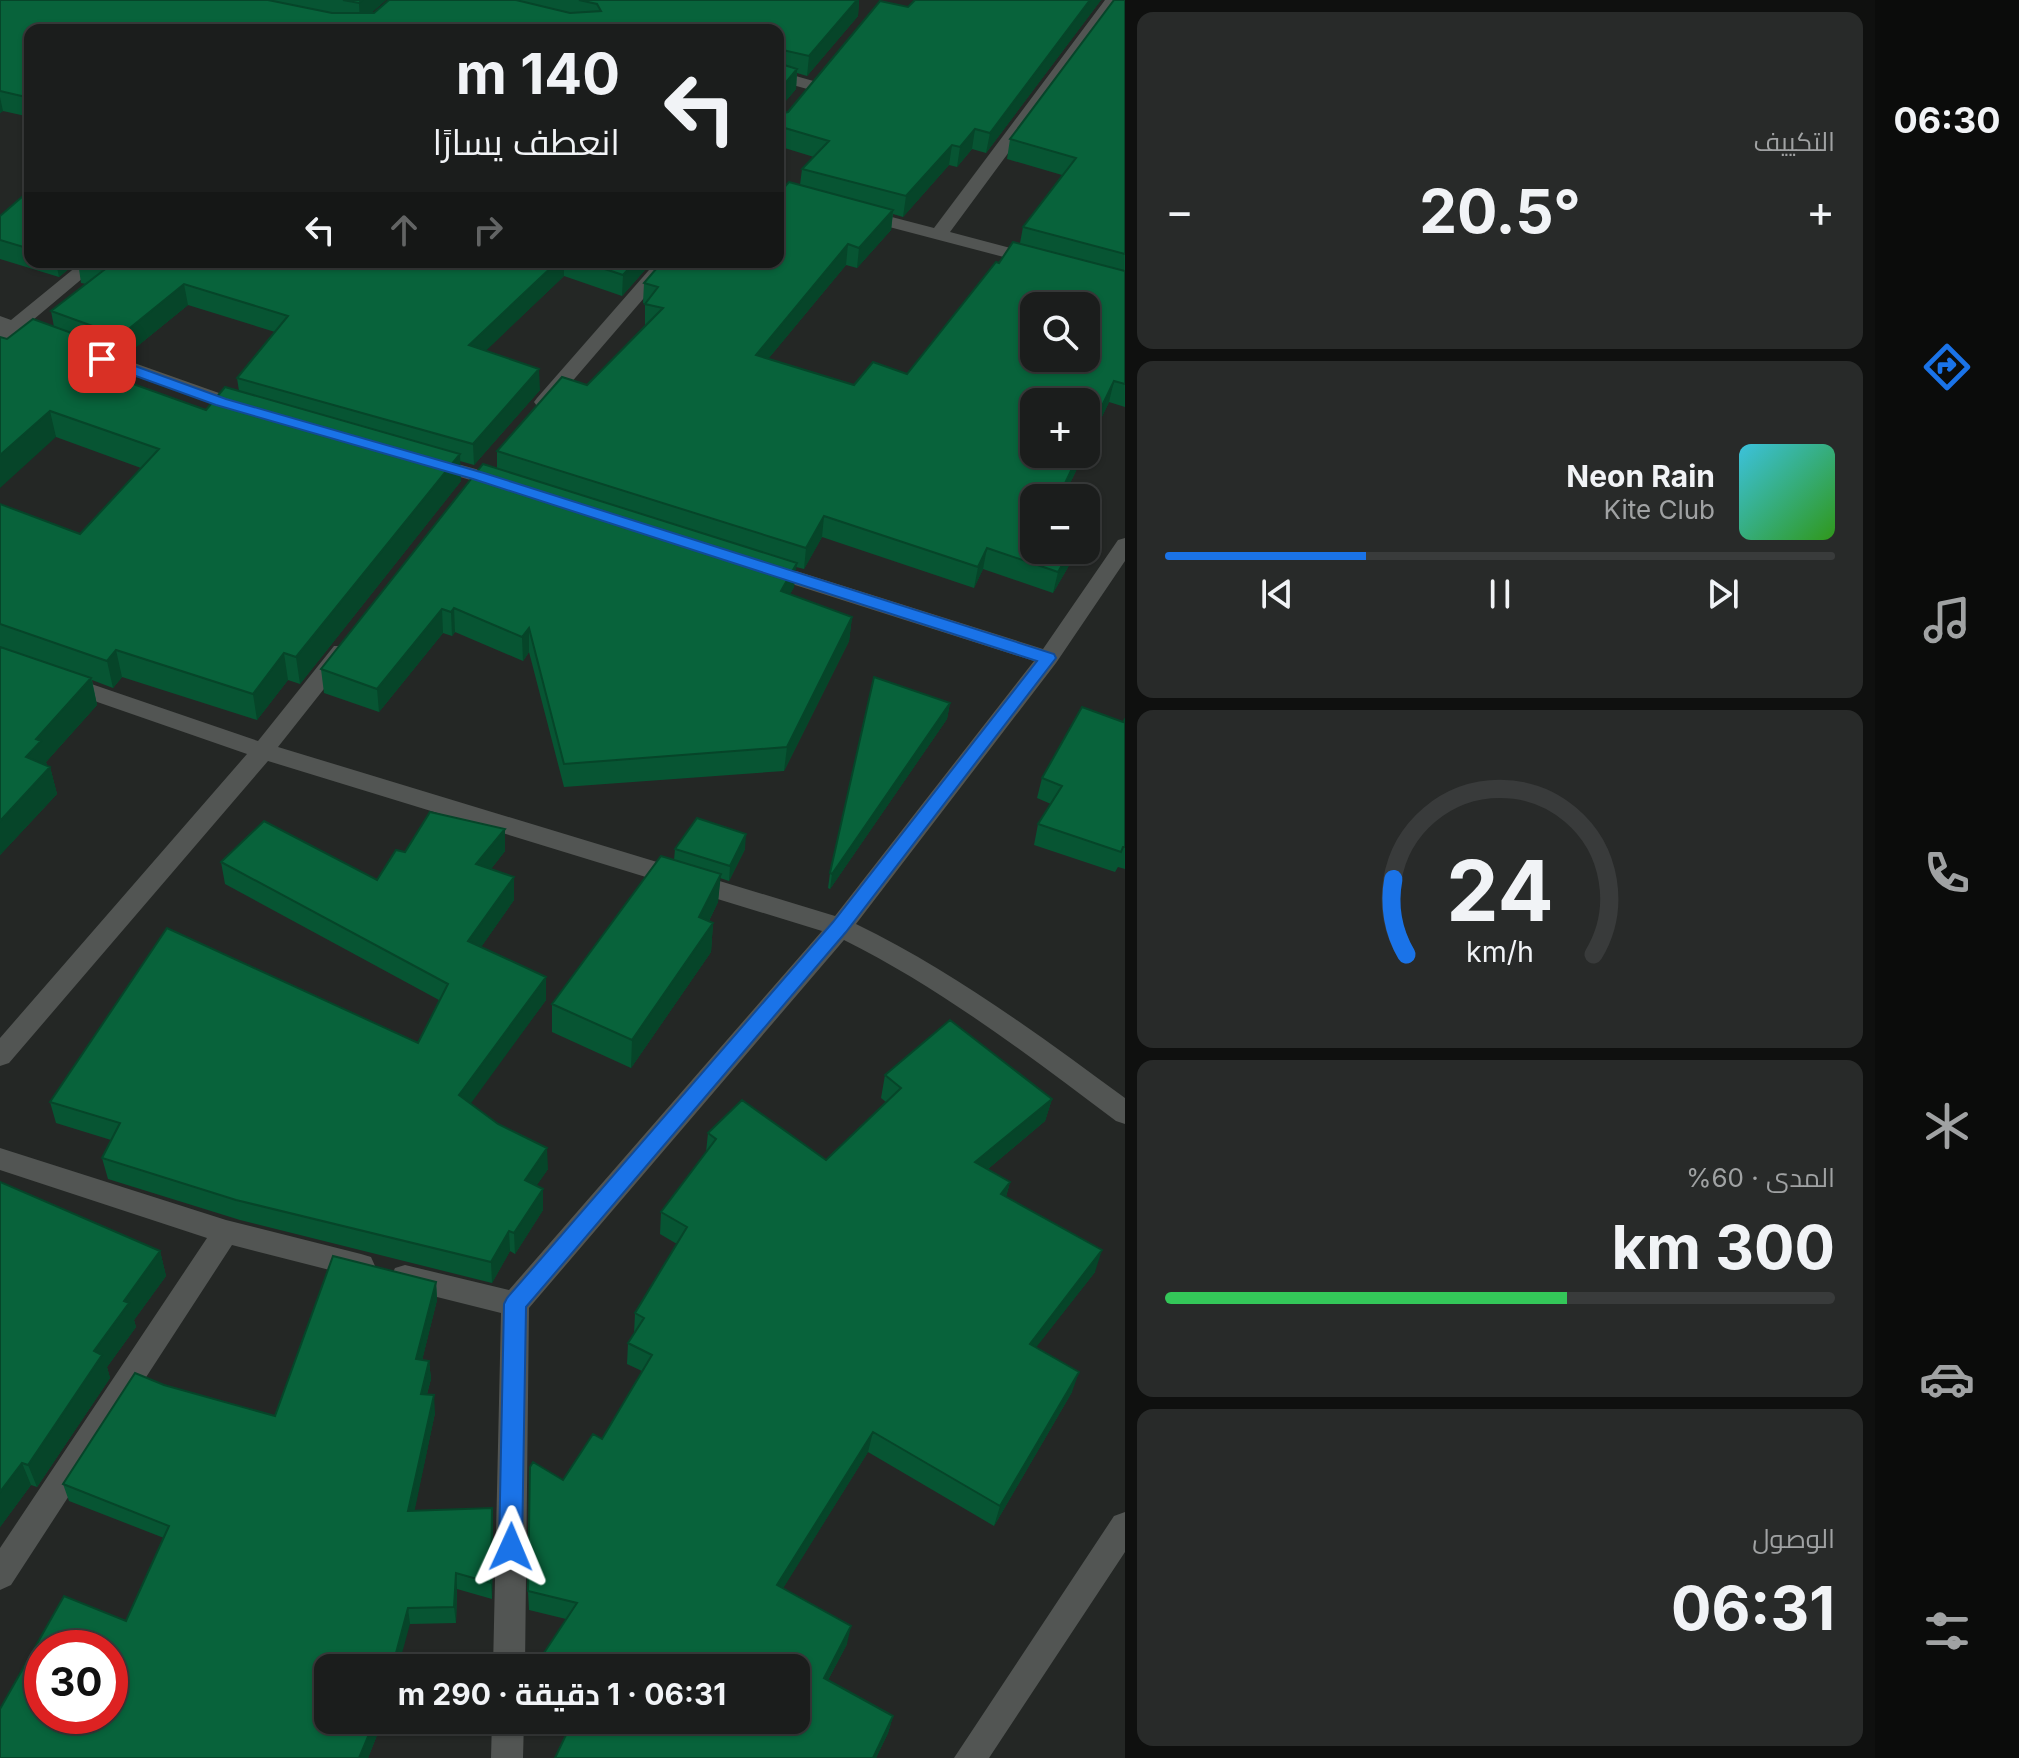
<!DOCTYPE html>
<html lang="ar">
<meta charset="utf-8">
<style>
body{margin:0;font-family:Inter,Cairo,sans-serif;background:#282a29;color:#f1f3f6;direction:rtl;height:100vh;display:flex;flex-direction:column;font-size:30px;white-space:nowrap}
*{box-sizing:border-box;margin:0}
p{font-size:26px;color:#a0a2a3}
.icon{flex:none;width:44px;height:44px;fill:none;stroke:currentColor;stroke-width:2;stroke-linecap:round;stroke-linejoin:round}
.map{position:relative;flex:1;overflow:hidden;direction:ltr}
.side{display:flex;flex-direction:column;gap:12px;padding:12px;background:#0f100f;width:750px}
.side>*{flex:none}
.hud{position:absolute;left:24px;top:24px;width:760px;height:244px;border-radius:16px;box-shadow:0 2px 6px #0004,0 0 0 2px #393b3b;direction:rtl;background:#1b1d1c;color:#f1f3f6;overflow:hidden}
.controls{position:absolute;left:1020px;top:292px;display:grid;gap:16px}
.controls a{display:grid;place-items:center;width:80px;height:80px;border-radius:16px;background:#1b1d1c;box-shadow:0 2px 6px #0004,0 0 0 2px #393b3b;font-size:40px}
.speed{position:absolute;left:24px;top:1630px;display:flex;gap:16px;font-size:40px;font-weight:700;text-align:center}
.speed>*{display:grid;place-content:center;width:104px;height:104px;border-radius:50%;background:#1b1d1c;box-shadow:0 2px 6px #0004,0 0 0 2px #393b3b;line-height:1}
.speed .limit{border:12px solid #d22;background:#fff;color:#111}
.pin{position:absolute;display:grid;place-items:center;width:68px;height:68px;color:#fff;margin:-34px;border-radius:16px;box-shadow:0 4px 12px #0006}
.me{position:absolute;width:88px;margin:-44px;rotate:1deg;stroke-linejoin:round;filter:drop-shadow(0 0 6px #0008)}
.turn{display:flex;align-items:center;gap:28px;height:168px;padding:0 32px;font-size:36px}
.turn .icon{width:104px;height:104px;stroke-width:2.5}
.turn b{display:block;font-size:56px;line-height:68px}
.lanes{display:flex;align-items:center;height:76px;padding:0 32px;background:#0003;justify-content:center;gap:40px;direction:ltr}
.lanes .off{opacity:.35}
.big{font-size:60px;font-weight:700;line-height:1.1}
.side .widget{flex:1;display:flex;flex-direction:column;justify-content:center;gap:12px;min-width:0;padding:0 28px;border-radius:16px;background:#282a29}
.side .dial{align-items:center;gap:0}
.dial svg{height:208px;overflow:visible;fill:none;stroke:#393b3b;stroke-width:7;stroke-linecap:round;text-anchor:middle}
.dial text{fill:#f1f3f6;stroke:none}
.song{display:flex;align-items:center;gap:24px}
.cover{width:96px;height:96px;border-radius:12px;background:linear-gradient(135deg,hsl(190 70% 55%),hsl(110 70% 35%))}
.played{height:8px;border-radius:4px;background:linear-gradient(90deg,#1a73e8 30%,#393b3b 30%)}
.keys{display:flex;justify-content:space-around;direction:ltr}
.heat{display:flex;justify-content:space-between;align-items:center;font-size:44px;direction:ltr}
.charge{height:12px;border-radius:6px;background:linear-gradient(90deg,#34c759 60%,#393b3b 0)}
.trip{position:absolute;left:314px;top:1654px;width:496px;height:80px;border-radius:16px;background:#1b1d1c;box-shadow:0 2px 6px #0004,0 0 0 2px #393b3b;font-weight:700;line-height:80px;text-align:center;direction:rtl}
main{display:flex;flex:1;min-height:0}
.tabs{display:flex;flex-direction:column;width:144px;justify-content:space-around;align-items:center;background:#0b0c0b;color:#a0a2a3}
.tabs .icon{width:56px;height:56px}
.tabs .on{color:#1a73e8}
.tabs b{font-size:36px;color:#f1f3f6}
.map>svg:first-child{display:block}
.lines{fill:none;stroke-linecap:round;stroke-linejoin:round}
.minor{fill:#525553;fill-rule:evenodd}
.wall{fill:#075533;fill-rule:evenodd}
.shaded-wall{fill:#064529}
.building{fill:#08633b;stroke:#064529;stroke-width:2;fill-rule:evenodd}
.route{fill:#1a73e8;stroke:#114b97;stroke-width:2}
</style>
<main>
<nav class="tabs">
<b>06:30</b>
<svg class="icon on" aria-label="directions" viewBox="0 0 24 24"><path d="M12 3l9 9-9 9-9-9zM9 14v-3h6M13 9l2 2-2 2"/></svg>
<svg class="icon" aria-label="music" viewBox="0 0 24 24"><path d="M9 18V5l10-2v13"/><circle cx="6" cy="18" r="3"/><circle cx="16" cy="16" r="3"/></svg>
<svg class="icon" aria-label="phone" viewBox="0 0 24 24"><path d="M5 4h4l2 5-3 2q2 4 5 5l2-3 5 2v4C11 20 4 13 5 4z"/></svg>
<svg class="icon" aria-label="climate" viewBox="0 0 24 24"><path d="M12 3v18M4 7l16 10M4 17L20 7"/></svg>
<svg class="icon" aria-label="car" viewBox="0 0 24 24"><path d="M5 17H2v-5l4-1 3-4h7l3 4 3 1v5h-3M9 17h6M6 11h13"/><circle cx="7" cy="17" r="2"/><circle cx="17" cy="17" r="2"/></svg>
<svg class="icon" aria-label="filters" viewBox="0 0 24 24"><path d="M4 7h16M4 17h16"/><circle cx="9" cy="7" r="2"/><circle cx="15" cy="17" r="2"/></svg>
</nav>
<section class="side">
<div class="widget"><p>التكييف</p>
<div class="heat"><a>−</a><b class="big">20.5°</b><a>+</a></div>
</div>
<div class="widget">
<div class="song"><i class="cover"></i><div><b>Neon Rain</b><p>Kite Club</p></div></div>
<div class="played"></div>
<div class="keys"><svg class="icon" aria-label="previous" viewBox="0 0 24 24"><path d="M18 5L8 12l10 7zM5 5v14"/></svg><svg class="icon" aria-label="pause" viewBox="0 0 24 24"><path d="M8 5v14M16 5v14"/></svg><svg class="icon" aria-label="next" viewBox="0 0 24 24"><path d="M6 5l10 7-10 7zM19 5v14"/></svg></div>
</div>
<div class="widget dial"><svg viewBox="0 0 100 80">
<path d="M14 69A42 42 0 1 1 86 69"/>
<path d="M14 69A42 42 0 0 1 9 40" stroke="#1a73e8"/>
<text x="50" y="56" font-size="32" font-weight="700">24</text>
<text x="50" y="72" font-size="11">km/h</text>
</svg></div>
<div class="widget"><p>المدى · 60%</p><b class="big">300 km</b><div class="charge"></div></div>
<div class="widget"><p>الوصول</p><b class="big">06:31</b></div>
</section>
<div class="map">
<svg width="1125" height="1758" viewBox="0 0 1125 1758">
<rect width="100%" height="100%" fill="#242725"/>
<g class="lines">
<path class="minor" d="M 1105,0 L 1121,0 L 950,232 L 1044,257 L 1047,261 L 1044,265 L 1038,266 L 855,218 L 852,214 L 855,210 L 861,209 L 934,228 Z
M 778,71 L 817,82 L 819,85 L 811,90 L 778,81 Z
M 82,262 L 102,262 L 27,325 L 250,404 L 253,408 L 250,412 L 236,412 L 16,334 L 12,338 L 0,338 L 0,316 L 11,320 Z
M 656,262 L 675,262 L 551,406 L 537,406 L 534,402 L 537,398 Z
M 429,456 L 512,479 L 515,484 L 505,490 L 422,466 L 419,462 L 422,458 Z
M 1125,538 L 1125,561 L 1056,663 L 856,924 C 955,972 1037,1034 1125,1098 L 1125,1124 L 1116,1121 C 1028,1055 942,989 844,940 L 529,1308 L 525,1668 L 493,1668 L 501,1313 L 405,1289 L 395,1286 L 391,1277 L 395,1268 L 405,1265 L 509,1290 L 822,931 L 268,761 L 9,1063 L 0,1066 L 0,1038 L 247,754 L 57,688 L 54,683 L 57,678 L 65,675 L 258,741 L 334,646 L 350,646 L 353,651 L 350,656 L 278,747 L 835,916 L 1034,661 L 757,573 L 753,568 L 757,563 L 771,563 L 1043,649 L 1118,540 Z
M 0,1148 L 226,1220 L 361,1254 L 371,1257 L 375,1266 L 371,1275 L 361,1278 L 232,1245 L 11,1585 L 0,1590 L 0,1548 L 207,1238 L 0,1170 Z
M 1125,1512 L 1125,1552 L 989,1758 L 954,1758 L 1114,1516 Z
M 492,1720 L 524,1720 L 523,1758 L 491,1758 Z"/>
</g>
<path class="wall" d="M 0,0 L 386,0 L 371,13 L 374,13 L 389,0 L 859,0 L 858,16 L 807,76 L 797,73 L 796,89 L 778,110 L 778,30 L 30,30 L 30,117 L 3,111 L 0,113 Z
M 915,0 L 1101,0 L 986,153 L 972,149 L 957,167 L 949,165 L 903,217 L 893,214 L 891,230 L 857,268 L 846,265 L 768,359 L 854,385 L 907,374 L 999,263 L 1020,243 L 1023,227 L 1062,175 L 1007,159 L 1010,139 L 1125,0 L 1125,407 L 1109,402 L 1086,450 L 1086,402 L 1084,454 L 1063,498 L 1034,498 L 1078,550 L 1053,593 L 983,569 L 974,588 L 822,537 L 804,569 L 796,567 L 794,587 L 790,594 L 852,617 L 849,641 L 784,771 L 564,787 L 529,652 L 523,661 L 455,632 L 452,636 L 443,633 L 379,712 L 324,693 L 321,669 L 497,468 L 497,451 L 587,385 L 646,325 L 645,325 L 645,304 L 643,303 L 644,283 L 778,262 L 800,185 L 802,169 L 814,157 L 778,146 L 778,112 L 780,114 L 788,112 L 908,7 Z
M 30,190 L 30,262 L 77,262 L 59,277 L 0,259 L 0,216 Z
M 78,262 L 652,262 L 622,296 L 564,276 L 485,351 L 540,390 L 474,465 L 460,461 L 461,481 L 300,684 L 288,680 L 257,720 L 122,677 L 113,688 L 92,680 L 97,705 L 46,762 L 47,766 L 50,767 L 57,794 L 0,855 L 0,504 L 80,534 L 141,468 L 56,437 L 7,339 L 54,327 L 51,311 L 86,284 L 81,283 ZM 188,305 L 275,332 L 237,378 L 239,391 L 206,410 L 103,374 L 107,370 L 103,350 L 124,357 Z
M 950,703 L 947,719 L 830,889 L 828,888 L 830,873 Z
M 1125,719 L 1125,869 L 1118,867 L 1115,872 L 1034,845 L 1038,824 L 1051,804 L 1037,798 L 1042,778 L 1123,722 Z
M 675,849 L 745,849 L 729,881 L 720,878 L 718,902 L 709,921 L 713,923 L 711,952 L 631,1068 L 552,1032 L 552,1004 L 674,860 Z
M 505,851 L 491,869 L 514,900 L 481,947 L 546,1000 L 470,1103 L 548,1169 L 536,1186 L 543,1189 L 543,1210 L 515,1254 L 510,1251 L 492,1283 L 240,1220 L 108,1179 L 102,1158 L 111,1140 L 56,1123 L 50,1102 L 418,1043 L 439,1000 L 225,884 L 221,862 L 377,880 L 405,852 Z
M 885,1075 L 1052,1099 L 1045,1121 L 988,1169 L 1010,1182 L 1006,1197 L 1095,1272 L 1036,1347 L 1072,1392 L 994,1526 L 868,1452 L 783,1588 L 847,1644 L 828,1680 L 893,1716 L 888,1733 L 876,1758 L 555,1758 L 568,1731 L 552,1720 L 796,1720 L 566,1619 L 529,1610 L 528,1591 L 563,1480 L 602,1439 L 642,1371 L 627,1364 L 628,1343 L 634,1334 L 635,1313 L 677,1244 L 660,1234 L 661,1212 L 706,1152 L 708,1133 L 826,1160 L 886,1102 L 881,1098 Z
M 0,1182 L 160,1251 L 166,1276 L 134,1320 L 136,1327 L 107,1367 L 110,1378 L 37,1487 L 31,1485 L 0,1527 Z
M 436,1282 L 437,1300 L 422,1360 L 429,1361 L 431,1379 L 427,1394 L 435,1413 L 414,1511 L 493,1525 L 492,1599 L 457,1589 L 456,1623 L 410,1624 L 328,1720 L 383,1720 L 368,1758 L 126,1621 L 164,1538 L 69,1501 L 63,1484 L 164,1385 L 275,1416 Z"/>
<path class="shaded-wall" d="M 362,0 L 386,0 L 360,23 L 359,3 Z
M 857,0 L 859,0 L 858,16 L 807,76 L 809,56 Z
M 1090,0 L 1101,0 L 986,153 L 990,133 Z
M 797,69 L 796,89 L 778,110 L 778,92 Z
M 0,97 L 3,111 L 0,113 Z
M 975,129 L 972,149 L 957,167 L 960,147 Z
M 952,145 L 949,165 L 903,217 L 906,196 Z
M 893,210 L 891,230 L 857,268 L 859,248 Z
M 848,244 L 846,265 L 754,376 L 756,355 Z
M 56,262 L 77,262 L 59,277 Z
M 557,262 L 564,262 L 564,276 L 470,366 L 469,345 Z
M 635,262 L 652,262 L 622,296 L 623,275 Z
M 184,284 L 188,305 L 124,357 L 120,336 Z
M 102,344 L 107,370 L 83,391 L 77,364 Z
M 539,369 L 540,390 L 474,465 L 473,444 Z
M 1114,381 L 1109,402 L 1086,450 L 1086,439 Z
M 50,411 L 56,437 L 0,488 L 0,455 Z
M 460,454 L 461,481 L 300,684 L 296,657 Z
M 1079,454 L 1084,454 L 1063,498 L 1058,498 Z
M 824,516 L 822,537 L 804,569 L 806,548 Z
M 987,548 L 983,569 L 974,588 L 978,567 Z
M 1071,550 L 1078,550 L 1053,593 L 1058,572 Z
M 797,563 L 794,587 L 779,615 L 781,591 Z
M 454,608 L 455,632 L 452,636 L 451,612 Z
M 442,609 L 443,633 L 379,712 L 377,689 Z
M 852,617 L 849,641 L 784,771 L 787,747 Z
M 529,628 L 529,652 L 523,661 L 522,637 Z
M 116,650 L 122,677 L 113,688 L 107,661 Z
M 284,653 L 288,680 L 257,720 L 253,694 Z
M 91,678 L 97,705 L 46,762 L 48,768 L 26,757 L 36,739 Z
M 950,703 L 947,719 L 830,889 L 832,874 Z
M 50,767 L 57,794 L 0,855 L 0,821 Z
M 505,829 L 505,851 L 477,887 L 476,864 Z
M 746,834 L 745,849 L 729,881 L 730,866 Z
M 721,874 L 718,902 L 697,945 L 699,917 Z
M 514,877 L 514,900 L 470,963 L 468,941 Z
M 713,923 L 711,952 L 631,1068 L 632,1040 Z
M 546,977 L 546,1000 L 461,1117 L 459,1095 Z
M 1052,1099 L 1045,1121 L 970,1184 L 975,1162 Z
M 547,1148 L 548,1169 L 526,1201 L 525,1180 Z
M 1010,1182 L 1004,1204 L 1001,1194 Z
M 543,1189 L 543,1210 L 515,1254 L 514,1233 Z
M 509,1231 L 510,1251 L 492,1283 L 491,1262 Z
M 1102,1250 L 1095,1272 L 1023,1364 L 1030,1344 Z
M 160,1251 L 166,1276 L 134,1320 L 136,1327 L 107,1367 L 110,1378 L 37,1487 L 28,1465 L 124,1301 Z
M 436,1282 L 437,1300 L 418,1377 L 416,1359 Z
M 429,1361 L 431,1379 L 422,1411 L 421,1394 Z
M 1079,1372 L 1072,1392 L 994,1526 L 1000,1506 Z
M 434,1395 L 435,1413 L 411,1528 L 408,1511 Z
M 873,1432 L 868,1452 L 774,1603 L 777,1585 Z
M 22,1463 L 31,1485 L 0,1527 L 0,1492 Z
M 492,1508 L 493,1525 L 492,1599 L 491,1583 Z
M 456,1573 L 457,1589 L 456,1623 L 454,1607 Z
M 408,1608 L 410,1624 L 398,1668 L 392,1668 Z
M 851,1626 L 847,1644 L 820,1695 L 824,1678 Z
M 893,1716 L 888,1733 L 876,1758 L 873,1758 Z
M 375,1720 L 383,1720 L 368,1758 L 359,1758 Z"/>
<path class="building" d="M 0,0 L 268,0 L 332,13 L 374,13 L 389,0 L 516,0 L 570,13 L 601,11 L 597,4 L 579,0 L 857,0 L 809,56 L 778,49 L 778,30 L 30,30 L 30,98 L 0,91 Z
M 343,0 L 362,0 L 359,3 Z
M 915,0 L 1090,0 L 990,133 L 975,129 L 960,147 L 952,145 L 906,196 L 802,169 L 829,141 L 778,126 L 778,112 L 780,114 L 788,112 L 880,1 L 908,7 Z
M 1114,0 L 1125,0 L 1125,254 L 1023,227 L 1076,158 L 1010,139 Z
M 778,63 L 797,69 L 778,92 Z
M 789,182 L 893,210 L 859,248 L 848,244 L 756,355 L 854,385 L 873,362 L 907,374 L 996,262 L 999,263 L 1013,242 L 1125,271 L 1125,384 L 1114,381 L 1086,439 L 1086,402 L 1034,402 L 1034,454 L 1079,454 L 1058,498 L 1034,498 L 1034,550 L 1071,550 L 1058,572 L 987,548 L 978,567 L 824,516 L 806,548 L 497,451 L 562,377 L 587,385 L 663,308 L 645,304 L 658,287 L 644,283 L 662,262 L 778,262 L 778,194 ZM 1034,306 L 1086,306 L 1086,358 L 1034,358 Z
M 30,190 L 30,249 L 0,240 L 0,216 Z
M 78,262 L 557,262 L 469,345 L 539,369 L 473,444 L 237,378 L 288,316 L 184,284 L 120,336 L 51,311 L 104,270 L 77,263 Z
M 584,262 L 635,262 L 623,275 Z
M 33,319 L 102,344 L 77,364 L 206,410 L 225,387 L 460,454 L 296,657 L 284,653 L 253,694 L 116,650 L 107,661 L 0,624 L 0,504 L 80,534 L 159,449 L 50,411 L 0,455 L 0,337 L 7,339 Z
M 483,464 L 797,563 L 781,591 L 852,617 L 787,747 L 564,764 L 529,628 L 522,637 L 454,608 L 451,612 L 442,609 L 377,689 L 321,669 Z
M 0,647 L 91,678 L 36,739 L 41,741 L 26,757 L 50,767 L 0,821 Z
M 874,677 L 950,703 L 832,874 L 830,873 Z
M 1082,707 L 1123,722 L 1125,719 L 1125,847 L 1123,847 L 1121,852 L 1038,824 L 1062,786 L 1042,778 Z
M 430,812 L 505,829 L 476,864 L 514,877 L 468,941 L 546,977 L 459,1095 L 498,1124 L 547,1148 L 525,1180 L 543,1189 L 514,1233 L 509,1231 L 491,1262 L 236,1200 L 102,1158 L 120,1123 L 50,1102 L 167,928 L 418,1043 L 448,984 L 221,862 L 264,821 L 377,880 L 396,850 L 405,852 Z
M 697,818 L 746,834 L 730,866 L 675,849 Z
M 661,856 L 721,874 L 699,917 L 713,923 L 632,1040 L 552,1004 Z
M 950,1020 L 1052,1099 L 975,1162 L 1010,1182 L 1001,1194 L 1102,1250 L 1030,1344 L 1079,1372 L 1000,1506 L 873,1432 L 777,1585 L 851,1626 L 824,1678 L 893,1716 L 873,1758 L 555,1758 L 573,1720 L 796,1720 L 796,1668 L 534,1668 L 577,1603 L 528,1591 L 530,1467 L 533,1462 L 563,1480 L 593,1434 L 602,1439 L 652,1355 L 628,1343 L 644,1318 L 635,1313 L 687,1227 L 661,1212 L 716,1139 L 708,1133 L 742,1100 L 826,1160 L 901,1088 L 885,1075 Z
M 0,1182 L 160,1251 L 124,1301 L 129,1303 L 94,1351 L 102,1355 L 28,1465 L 22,1463 L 0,1492 Z
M 333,1256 L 436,1282 L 416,1359 L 429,1361 L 421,1394 L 434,1395 L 408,1511 L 492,1508 L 491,1583 L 456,1573 L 454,1607 L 408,1608 L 392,1668 L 328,1668 L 328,1720 L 375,1720 L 359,1758 L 360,1758 L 0,1758 L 0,1709 L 64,1596 L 126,1621 L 169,1526 L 63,1484 L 135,1373 L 164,1385 L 275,1416 ZM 42,1648 L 110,1648 L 110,1716 L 42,1716 Z"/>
<path class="route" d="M 102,354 L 226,399 L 484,473 L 1054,654 L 1056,658 L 846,932 L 526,1307 L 522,1547 L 519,1555 L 511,1558 L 502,1555 L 499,1547 L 504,1304 L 507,1298 L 833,922 L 1037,661 L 473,479 L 216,405 L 97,362 L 95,359 Z"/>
</svg>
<div class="controls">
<a><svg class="icon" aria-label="search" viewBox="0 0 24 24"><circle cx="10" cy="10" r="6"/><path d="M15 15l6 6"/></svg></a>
<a>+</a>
<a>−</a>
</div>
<div class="speed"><div class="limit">30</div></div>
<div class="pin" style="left:102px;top:359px;background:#d93025"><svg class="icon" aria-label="arrive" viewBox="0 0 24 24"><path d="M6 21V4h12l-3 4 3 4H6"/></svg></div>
<svg class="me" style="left:511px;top:1547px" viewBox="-20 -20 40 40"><path d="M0-17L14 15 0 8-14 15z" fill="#1a73e8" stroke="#fff" stroke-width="4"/></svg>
<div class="trip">06:31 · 1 دقيقة · 290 m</div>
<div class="hud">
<div class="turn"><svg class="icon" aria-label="left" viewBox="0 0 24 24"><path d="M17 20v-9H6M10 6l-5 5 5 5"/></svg><div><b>140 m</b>انعطف يسارًا</div></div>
<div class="lanes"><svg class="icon" aria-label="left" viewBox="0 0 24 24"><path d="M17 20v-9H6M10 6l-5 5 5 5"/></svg><svg class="icon off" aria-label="ahead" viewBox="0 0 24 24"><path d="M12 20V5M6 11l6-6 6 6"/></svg><svg class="icon off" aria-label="right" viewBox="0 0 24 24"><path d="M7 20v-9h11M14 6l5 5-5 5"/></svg></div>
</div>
</div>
</main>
